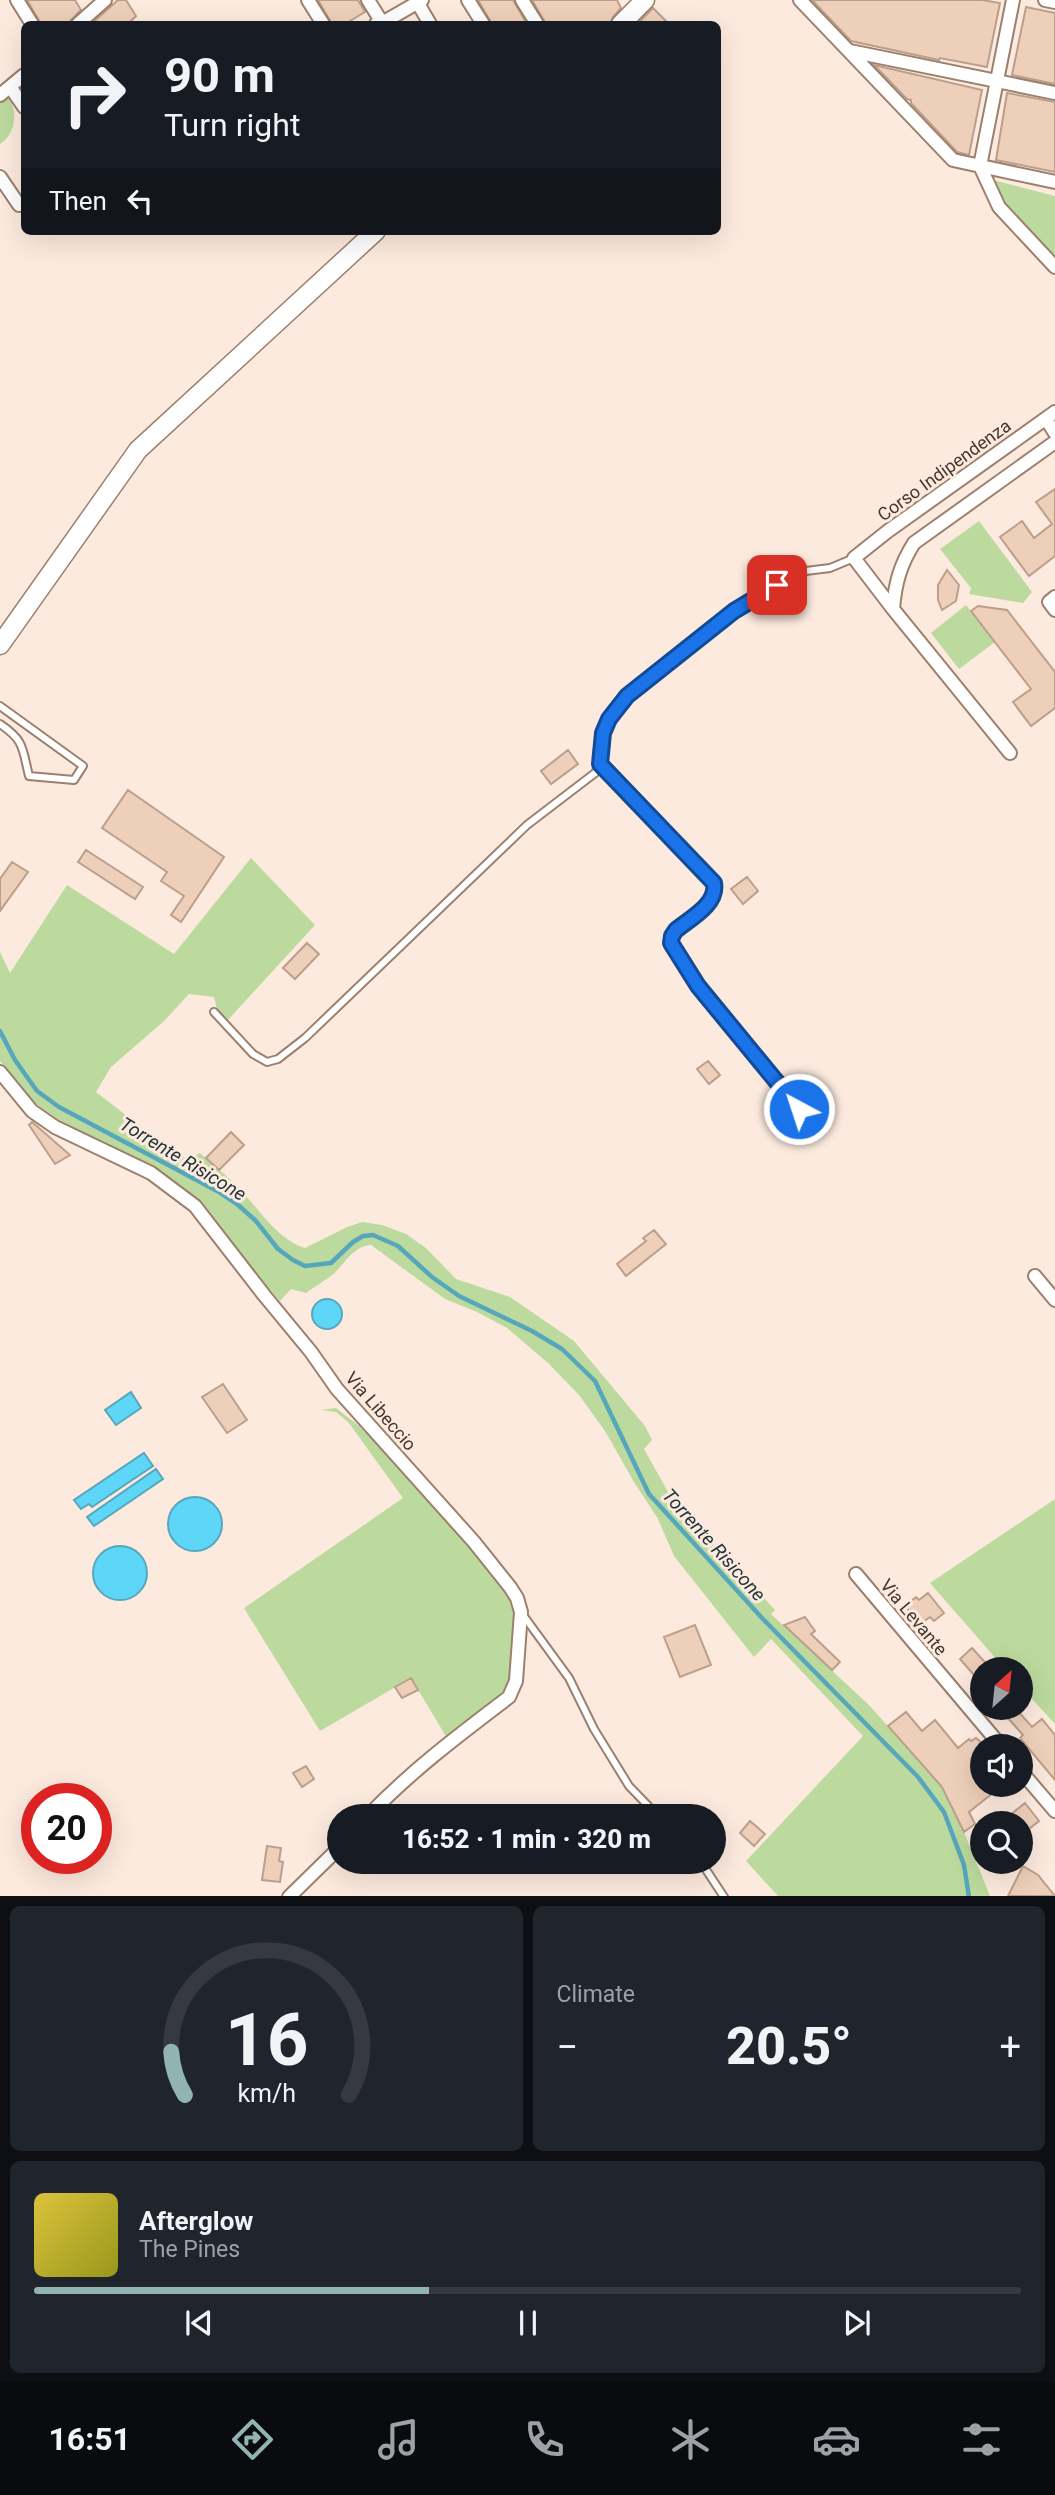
<!DOCTYPE html>
<meta charset="utf-8">
<style>
body{margin:0;font-family:Roboto,sans-serif;background:#20242c;color:#f1f3f6;height:100vh;display:flex;flex-direction:column;font-size:26px;white-space:nowrap}
*{box-sizing:border-box;margin:0}
p{font-size:23px;color:#9ea1a6}
.icon{flex:none;width:38px;height:38px;fill:none;stroke:currentColor;stroke-width:2;stroke-linecap:round;stroke-linejoin:round}
.map{position:relative;height:1896px;overflow:hidden}
.drawer{display:flex;flex-direction:column;gap:10px;padding:10px;background:#0d0f14;flex:1}
.drawer>*{flex:none}
.guide{position:absolute;left:21px;top:21px;width:700px;height:214px;border-radius:10px;box-shadow:0 7px 28px #0002;background:#171b24;color:#f1f3f6;overflow:hidden}
.needle{width:46px;rotate:27deg}
.controls{position:absolute;left:970px;top:1657px;display:grid;gap:14px}
.controls a{display:grid;place-items:center;width:63px;height:63px;border-radius:50%;background:#171b24;box-shadow:0 7px 28px #0002;font-size:35px}
.speed{position:absolute;left:21px;top:1783px;display:flex;gap:14px;font-size:35px;font-weight:700;text-align:center}
.speed>*{display:grid;place-content:center;width:91px;height:91px;border-radius:50%;background:#171b24;box-shadow:0 7px 28px #0002;line-height:1}
.speed .limit{border:10px solid #d22;background:#fff;color:#111}
.pin{position:absolute;display:grid;place-items:center;width:60px;height:60px;color:#fff;margin:-30px;border-radius:14px;box-shadow:0 4px 10px #0006}
.me{position:absolute;width:77px;margin:-38px;rotate:320deg;stroke-linejoin:round;filter:drop-shadow(0 0 5px #0008)}
.turn{display:flex;align-items:center;gap:24px;height:147px;padding:0 28px;font-size:32px}
.turn .icon{width:91px;height:91px;stroke-width:2.5}
.turn b{display:block;font-size:49px;line-height:60px}
.then{display:flex;align-items:center;height:66px;padding:0 28px;background:#0003;gap:14px;font-size:26px}
.big{font-size:52px;font-weight:800;line-height:1.1}
.drawer .card{flex:1;display:flex;flex-direction:column;justify-content:center;gap:10px;min-width:0;padding:0 24px;border-radius:10px;background:#20242c}
.drawer .dial{align-items:center;gap:0}
.dial svg{height:182px;overflow:visible;fill:none;stroke:#363941;stroke-width:7;stroke-linecap:round;text-anchor:middle}
.dial text{fill:#f1f3f6;stroke:none}
.song{display:flex;align-items:center;gap:21px}
.cover{width:84px;height:84px;border-radius:10px;background:linear-gradient(135deg,hsl(50 70% 55%),hsl(60 70% 35%))}
.played{height:7px;border-radius:4px;background:linear-gradient(90deg,#91b3b1 40%,#363941 40%)}
.keys{display:flex;justify-content:space-around;direction:ltr}
.heat{display:flex;justify-content:space-between;align-items:center;font-size:38px;direction:ltr}
.drawer .tiles{flex:1;display:grid;gap:10px;grid-template-columns:1fr 1fr}
.card:last-child{grid-column:span 2}
.trip{position:absolute;left:327px;top:1804px;width:399px;height:70px;border-radius:35px;background:#171b24;box-shadow:0 7px 28px #0002;font-weight:800;line-height:70px;text-align:center}
.menu{display:flex;height:112px;justify-content:space-around;align-items:center;background:#090b0e;color:#9ea1a6}
.menu .icon{width:49px;height:49px}
.menu .selected{color:#91b3b1}
.menu b{font-size:32px;color:#f1f3f6}
.map>svg:first-child{display:block}
.green{fill:#bcda9d}
.water{fill:#5ed6f8;stroke:#57a7bc;stroke-width:2}
.lines{fill:none;stroke-linecap:round;stroke-linejoin:round}
.stream{stroke:#57a7bc;stroke-width:4.5}
.building{fill:#eecfba;stroke:#bc9f8b;stroke-width:2}
.lane-casing{stroke:#9c806d;stroke-width:10}
.street-casing{stroke:#9c806d;stroke-width:16}
.secondary-casing{stroke:#9c806d;stroke-width:21}
.lane{stroke:#fff;stroke-width:6}
.street{stroke:#fff;stroke-width:12}
.secondary{stroke:#fff;stroke-width:18}
.route-casing{stroke:#114b97;stroke-width:18}
.route{stroke:#1a73e8;stroke-width:12}
.labels{text-anchor:middle;dominant-baseline:central;stroke-width:6;stroke-linejoin:round;paint-order:stroke}
.street-label{font-size:18px;fill:#463931;stroke:#fdeade}
.water-label{font-size:19px;font-style:italic;fill:#1e333a;stroke:#fdeade}
</style>
<div class="map">
<svg width="1055" height="1897" viewBox="0 0 1055 1897">
<rect width="100%" height="100%" fill="#fdeade"/>
<path class="green" d="M 8,97 C 19,111 15,135 0,144 L 0,101 Z
M 993,180 L 1055,196 L 1055,253 L 1052,255 C 1029,232 1004,211 993,180 Z
M 979,521 L 1032,592 L 1023,603 L 969,594 L 971,588 L 940,549 Z
M 966,605 L 995,642 L 959,669 L 931,633 Z
M 251,858 L 315,925 L 227,1021 L 217,1009 L 214,997 L 189,994 L 164,1021 L 111,1067 L 96,1092 L 180,1157 L 190,1158 L 200,1153 C 212,1164 225,1174 237,1186 C 258,1207 276,1239 305,1248 L 347,1227 L 362,1222 L 382,1225 L 406,1234 L 426,1248 L 456,1279 L 510,1297 L 574,1341 L 645,1426 L 652,1440 L 644,1449 L 672,1499 L 775,1610 L 771,1614 L 869,1705 L 942,1787 L 964,1832 L 990,1896 L 778,1896 L 746,1861 L 863,1736 L 771,1639 L 754,1657 L 674,1556 L 658,1519 L 634,1482 L 605,1431 L 579,1395 L 548,1363 L 507,1328 L 477,1312 L 445,1299 L 371,1245 C 352,1246 344,1266 331,1276 C 323,1282 314,1287 306,1293 L 291,1289 L 280,1301 L 250,1267 L 215,1219 L 183,1189 L 153,1169 L 70,1129 L 22,1093 L 0,1061 L 0,952 L 10,973 L 67,885 L 174,954 Z
M 336,1408 L 359,1426 L 444,1514 L 511,1597 L 516,1616 L 508,1686 L 503,1695 L 447,1738 L 411,1678 L 320,1731 L 244,1608 L 403,1498 L 349,1423 L 336,1412 L 321,1410 Z
M 1055,1499 L 1055,1724 L 1020,1686 L 1020,1670 L 1005,1669 L 930,1583 Z"/>
<path class="water" d="M312 1314a15 15 0 1 1 30 0a15 15 0 1 1-30 0Z
M 131,1392 L 141,1408 L 116,1425 L 105,1410 Z
M 144,1453 L 153,1466 L 92,1507 L 89,1504 L 81,1509 L 74,1500 Z
M 156,1469 L 163,1479 L 94,1526 L 87,1517 Z
M168 1524a27 27 0 1 1 54 0a27 27 0 1 1-54 0Z
M93 1573a27 27 0 1 1 54 0a27 27 0 1 1-54 0Z"/>
<g class="lines">
<path class="stream" d="M 0,1031 L 15,1060 L 37,1091 L 59,1107 L 219,1192 L 238,1205 L 255,1220 L 278,1249 L 293,1260 L 305,1266 L 331,1263 L 353,1242 L 363,1236 L 373,1235 L 398,1246 L 432,1277 L 459,1296 L 532,1331 L 562,1349 L 595,1381 L 649,1494 L 762,1618 L 918,1777 L 944,1812 L 964,1865 L 969,1897"/>
</g>
<path class="building" d="M 27,0 L 75,0 L 81,10 L 67,24 L 41,24 Z
M 118,0 L 126,0 L 136,16 L 128,24 L 91,24 Z
M 318,0 L 358,0 L 365,12 L 345,24 L 332,24 Z
M 478,0 L 513,0 L 527,24 L 492,24 Z
M 532,0 L 617,0 L 621,8 L 613,17 L 610,24 L 546,24 Z
M 812,0 L 982,0 L 1000,3 L 987,67 L 940,58 L 939,60 L 851,41 Z
M 1026,7 L 1055,13 L 1055,84 L 1012,75 Z
M 653,8 L 669,24 L 637,24 Z
M 874,65 L 982,90 L 969,155 L 957,152 L 911,103 L 911,100 L 907,99 Z
M 1007,93 L 1055,102 L 1055,172 L 996,160 Z
M 1055,489 L 1055,556 L 1029,576 L 1000,537 L 1022,521 L 1034,538 L 1052,524 L 1036,502 Z
M 947,570 L 959,585 L 956,601 L 942,610 L 938,600 L 938,585 Z
M 978,606 L 1007,610 L 1055,672 L 1055,708 L 1031,726 L 1013,702 L 1031,689 L 971,611 Z
M 568,750 L 578,764 L 551,784 L 541,771 Z
M 128,790 L 224,857 L 181,922 L 171,915 L 184,896 L 161,881 L 167,872 L 102,828 Z
M 86,850 L 143,887 L 135,899 L 78,862 Z
M 12,862 L 28,872 L 0,911 L 0,879 Z
M 747,877 L 758,891 L 743,904 L 731,889 Z
M 307,943 L 319,954 L 295,979 L 283,968 Z
M 708,1061 L 720,1075 L 709,1084 L 697,1069 Z
M 32,1122 L 70,1155 L 55,1164 L 29,1125 Z
M 231,1132 L 244,1145 L 219,1170 L 206,1158 Z
M 654,1230 L 666,1244 L 626,1276 L 617,1264 L 646,1241 L 643,1238 Z
M 223,1384 L 247,1420 L 227,1433 L 202,1397 Z
M 928,1593 L 944,1613 L 934,1621 L 930,1617 L 920,1624 L 905,1606 L 916,1597 L 919,1600 Z
M 805,1617 L 815,1631 L 811,1634 L 840,1662 L 832,1670 L 784,1625 Z
M 695,1625 L 711,1665 L 680,1677 L 664,1637 Z
M 972,1648 L 992,1670 L 982,1670 L 982,1684 L 960,1659 Z
M 411,1678 L 418,1690 L 402,1698 L 395,1687 Z
M 999,1708 L 1015,1708 L 1032,1727 L 1042,1719 L 1055,1735 L 1055,1780 L 1020,1738 L 1023,1735 Z
M 906,1712 L 922,1731 L 935,1720 L 958,1748 L 969,1739 L 971,1741 L 976,1738 L 982,1743 L 982,1785 L 1003,1785 L 969,1812 L 975,1824 L 964,1832 L 942,1787 L 888,1726 Z
M 306,1766 L 314,1779 L 302,1787 L 293,1773 Z
M 1025,1803 L 1039,1821 L 1020,1836 L 1020,1824 L 999,1824 Z
M 750,1821 L 765,1834 L 754,1846 L 740,1833 Z
M 267,1846 L 281,1848 L 279,1861 L 283,1862 L 280,1882 L 262,1880 Z
M 1023,1866 L 1038,1875 L 1055,1896 L 1008,1896 Z"/>
<g class="lines">
<defs>
<path id="lane" d="M 0,706 L 83,766 L 74,780 L 29,776 C 22,748 25,741 0,724
M 600,764 L 714,883 L 716,893 L 712,901 L 676,930 L 672,936 L 672,943 L 697,986 L 799,1109
M 214,1012 L 253,1054 L 267,1062 L 278,1059 L 305,1038 L 527,825 L 595,773 L 600,764 L 602,733 L 609,719 L 627,696 L 734,611 L 798,572 L 830,568 L 854,558
M 523,1615 L 569,1678 L 594,1729 L 629,1786 L 658,1816
M 701,1862 L 724,1897"/>
<path id="street" d="M 17,0 L 32,24
M 308,0 L 323,24
M 368,0 L 383,24
M 416,0 L 430,24
M 468,0 L 483,24
M 522,0 L 537,24
M 800,0 L 953,160 L 1055,182
M 1045,0 L 1055,2
M 78,24 L 105,0
M 376,24 L 382,23 L 422,0
M 850,51 L 1055,93
M 11,88 L 24,107
M 0,95 L 24,75
M 980,166 L 1013,0
M 980,166 L 999,207 L 1055,267
M 0,177 L 19,205
M 1046,419 L 1055,433
M 1055,597 L 1049,602 L 1055,610
M 893,609 C 895,584 900,565 914,543 L 1055,442
M 1010,753 L 893,609 L 854,558 L 888,531 L 1055,412
M 0,1072 L 32,1111 L 55,1127 L 151,1173 L 195,1206 L 264,1295 L 311,1352 L 337,1389 L 474,1542 L 510,1587 L 517,1598 L 521,1612 L 516,1681 L 509,1697 C 459,1735 411,1771 368,1816
M 1035,1276 L 1055,1300
M 856,1574 L 1001,1746
M 1020,1770 L 1055,1811
M 289,1897 L 340,1847"/>
<path id="secondary" d="M 621,24 L 645,0
M 0,645 L 138,450 L 376,231"/>
</defs>
<use href="#lane" class="lane-casing"/>
<use href="#street" class="street-casing"/>
<use href="#secondary" class="secondary-casing"/>
<use href="#lane" class="lane"/>
<use href="#street" class="street"/>
<use href="#secondary" class="secondary"/>
</g>
<g class="lines">
<defs>
<path id="route" d="M 777,585 L 734,611 L 627,696 L 609,719 L 603,733 L 600,764 L 714,883 C 718,904 691,918 676,930 L 672,936 L 671,943 L 698,986 L 799,1109"/>
</defs>
<use href="#route" class="route-casing"/>
<use href="#route" class="route"/>
</g>
<g class="labels">
<g class="street-label">
<text transform="translate(944 470) rotate(-36)">Corso Indipendenza</text>
<text transform="translate(381 1411) rotate(49)">Via Libeccio</text>
<text transform="translate(914 1617) rotate(50)">Via Levante</text>
</g>
<g class="water-label">
<text transform="translate(183 1159) rotate(31)">Torrente Risicone</text>
<text transform="translate(714 1545) rotate(48)">Torrente Risicone</text>
</g>
</g>
</svg>
<div class="controls">
<a><svg class="needle" viewBox="-14 -14 28 28"><path d="M0-13l5 13h-10z" fill="#e53935"/><path d="M0 13l5-13h-10z" fill="#9ea1a6"/></svg></a>
<a><svg class="icon" aria-label="sound" viewBox="0 0 24 24"><path d="M4 9h4l5-4v14l-5-4H4zM17 9q2 3 0 6"/></svg></a>
<a><svg class="icon" aria-label="search" viewBox="0 0 24 24"><circle cx="10" cy="10" r="6"/><path d="M15 15l6 6"/></svg></a>
</div>
<div class="speed"><div class="limit">20</div></div>
<div class="pin" style="left:777px;top:585px;background:#d93025"><svg class="icon" aria-label="arrive" viewBox="0 0 24 24"><path d="M6 21V4h12l-3 4 3 4H6"/></svg></div>
<svg class="me" style="left:799px;top:1109px" viewBox="-20 -20 40 40"><circle r="17" fill="#1a73e8" stroke="#fff" stroke-width="3"/><path d="M0-11L8 9 0 5-8 9z" fill="#fff"/></svg>
<div class="trip">16:52 · 1 min · 320 m</div>
<div class="guide">
<div class="turn"><svg class="icon" aria-label="right" viewBox="0 0 24 24"><path d="M7 20v-9h11M14 6l5 5-5 5"/></svg><div><b>90 m</b>Turn right</div></div>
<div class="then">Then<svg class="icon" aria-label="left" viewBox="0 0 24 24"><path d="M17 20v-9H6M10 6l-5 5 5 5"/></svg></div>
</div>
</div>
<section class="drawer">
<div class="tiles">
<div class="card dial"><svg viewBox="0 0 100 80">
<path d="M14 69A42 42 0 1 1 86 69"/>
<path d="M14 69A42 42 0 0 1 8 50" stroke="#91b3b1"/>
<text x="50" y="56" font-size="32" font-weight="700">16</text>
<text x="50" y="72" font-size="11">km/h</text>
</svg></div>
<div class="card"><p>Climate</p>
<div class="heat"><a>−</a><b class="big">20.5°</b><a>+</a></div>
</div>
<div class="card">
<div class="song"><i class="cover"></i><div><b>Afterglow</b><p>The Pines</p></div></div>
<div class="played"></div>
<div class="keys"><svg class="icon" aria-label="previous" viewBox="0 0 24 24"><path d="M18 5L8 12l10 7zM5 5v14"/></svg><svg class="icon" aria-label="pause" viewBox="0 0 24 24"><path d="M8 5v14M16 5v14"/></svg><svg class="icon" aria-label="next" viewBox="0 0 24 24"><path d="M6 5l10 7-10 7zM19 5v14"/></svg></div>
</div>
</div>
</section>
<nav class="menu">
<b>16:51</b>
<svg class="icon selected" aria-label="directions" viewBox="0 0 24 24"><path d="M12 3l9 9-9 9-9-9zM9 14v-3h6M13 9l2 2-2 2"/></svg>
<svg class="icon" aria-label="music" viewBox="0 0 24 24"><path d="M9 18V5l10-2v13"/><circle cx="6" cy="18" r="3"/><circle cx="16" cy="16" r="3"/></svg>
<svg class="icon" aria-label="phone" viewBox="0 0 24 24"><path d="M5 4h4l2 5-3 2q2 4 5 5l2-3 5 2v4C11 20 4 13 5 4z"/></svg>
<svg class="icon" aria-label="climate" viewBox="0 0 24 24"><path d="M12 3v18M4 7l16 10M4 17L20 7"/></svg>
<svg class="icon" aria-label="car" viewBox="0 0 24 24"><path d="M5 17H2v-5l4-1 3-4h7l3 4 3 1v5h-3M9 17h6M6 11h13"/><circle cx="7" cy="17" r="2"/><circle cx="17" cy="17" r="2"/></svg>
<svg class="icon" aria-label="filters" viewBox="0 0 24 24"><path d="M4 7h16M4 17h16"/><circle cx="9" cy="7" r="2"/><circle cx="15" cy="17" r="2"/></svg>
</nav>
